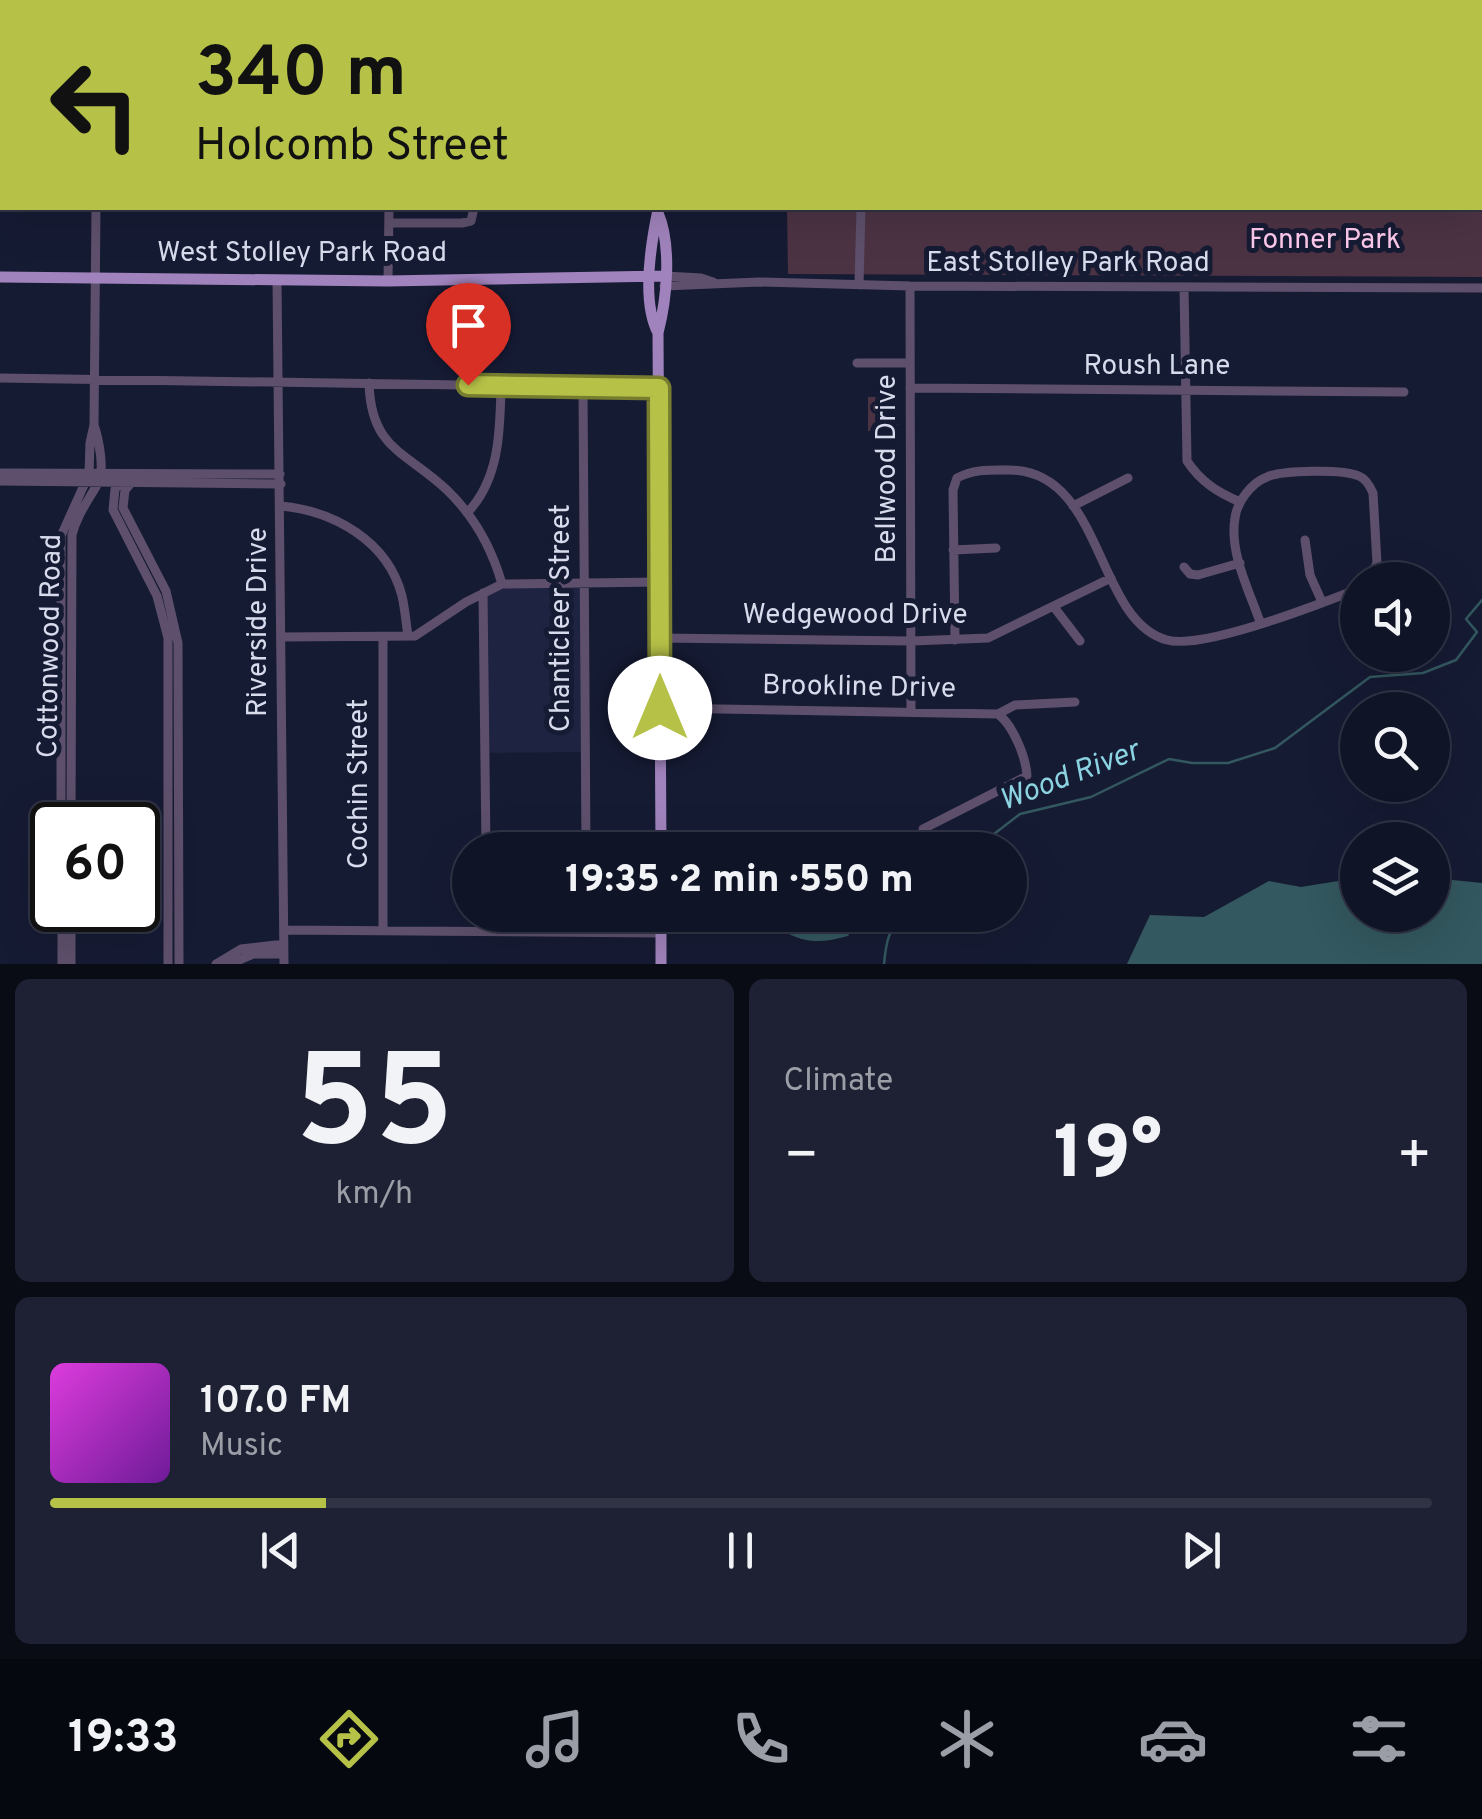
<!DOCTYPE html>
<meta charset="utf-8">
<style>
body{margin:0;font-family:Overpass,sans-serif;background:#1e2133;color:#f1f3f6;height:100vh;display:flex;flex-direction:column;font-size:38px;white-space:nowrap}
*{box-sizing:border-box;margin:0}
p{font-size:32px;color:#9c9ea7}
.icon{flex:none;width:55px;height:55px;fill:none;stroke:currentColor;stroke-width:2;stroke-linecap:round;stroke-linejoin:round}
.map{position:relative;height:964px;overflow:hidden}
.side{display:flex;flex-direction:column;gap:15px;padding:15px;background:#090b15;flex:1}
.side>*{flex:none}
.banner{position:absolute;left:0px;top:0px;width:1482px;height:210px;box-shadow:0 10px 40px #0002,0 0 0 2px #303344;background:#b6c148;color:#111;overflow:hidden}
.tools{position:absolute;left:1340px;top:562px;display:grid;gap:20px}
.tools a{display:grid;place-items:center;width:110px;height:110px;border-radius:50%;background:#101427;box-shadow:0 10px 40px #0002,0 0 0 2px #303344;font-size:50px}
.speed{position:absolute;left:30px;top:802px;display:flex;gap:20px;font-size:50px;font-weight:700;text-align:center}
.speed>*{display:grid;place-content:center;width:130px;height:130px;border-radius:50%;background:#101427;box-shadow:0 10px 40px #0002,0 0 0 2px #303344;line-height:1}
.speed .limit{border:5px solid #111;border-radius:15px;background:#fff;color:#111}
.pin{position:absolute;display:grid;place-items:center;width:85px;height:85px;color:#fff;margin:-102px -42px;border-radius:50% 50% 50% 0;rotate:-45deg;box-shadow:0 0 10px #0007}
.pin .icon{rotate:45deg}
.me{position:absolute;width:110px;margin:-55px;rotate:0deg;stroke-linejoin:round;filter:drop-shadow(0 0 8px #0008)}
.turn{display:flex;align-items:center;gap:35px;height:210px;padding:0 30px;font-size:45px}
.turn .icon{width:130px;height:130px;stroke-width:2.5}
.turn b{display:block;font-size:70px;line-height:85px}
.big{font-size:75px;font-weight:800;line-height:1.1}
.side .tile{flex:1;display:flex;flex-direction:column;justify-content:center;gap:15px;min-width:0;padding:0 35px;border-radius:15px;background:#1e2133}
.side .dial{align-items:center;gap:0}
.dial b{font-size:130px;line-height:1}
.song{display:flex;align-items:center;gap:30px}
.cover{width:120px;height:120px;border-radius:15px;background:linear-gradient(135deg,hsl(300 70% 55%),hsl(280 70% 35%))}
.played{height:10px;border-radius:5px;background:linear-gradient(90deg,#b6c148 20%,#303344 20%)}
.keys{display:flex;justify-content:space-around;direction:ltr}
.heat{display:flex;justify-content:space-between;align-items:center;font-size:55px;direction:ltr}
.side .tiles{flex:1;display:grid;gap:15px;grid-template-columns:1fr 1fr}
.tile:last-child{grid-column:span 2}
.trip{position:absolute;left:452px;top:832px;width:575px;height:100px;border-radius:50px;background:#101427;box-shadow:0 10px 40px #0002,0 0 0 2px #303344;font-weight:800;line-height:100px;text-align:center}
.tab-bar{display:flex;height:160px;justify-content:space-around;align-items:center;background:#060810;color:#9c9ea7}
.tab-bar .icon{width:70px;height:70px}
.tab-bar .current{color:#b6c148}
.tab-bar b{font-size:45px;color:#f1f3f6}
.map>svg:first-child{display:block}
.built{fill:#1e2341}
.green{fill:#4c3344}
.water{fill:#33585f}
.lines{fill:none;stroke-linecap:round;stroke-linejoin:round}
.stream{stroke:#33585f;stroke-width:2.5}
.minor{stroke:#5e506c;stroke-width:9}
.major{stroke:#a083bc;stroke-width:11}
.route-casing{stroke:#767d2f;stroke-width:25}
.route{stroke:#b6c148;stroke-width:18}
.labels{text-anchor:middle;dominant-baseline:central;stroke-width:10;stroke-linejoin:round;paint-order:stroke}
.park-label{font-size:28px;fill:#fecaec;stroke:#161b34}
.street-label{font-size:28px;fill:#d7dbec;stroke:#161b34}
.water-label{font-size:30px;font-style:italic;fill:#8bd3e1;stroke:#161b34}
</style>
<div class="map">
<svg width="1482" height="964" viewBox="0 0 1482 964">
<rect width="100%" height="100%" fill="#161b34"/>
<path class="built" d="M 580,587 L 581,752 L 488,753 L 486,595 L 506,588 Z"/>
<path class="green" d="M 877,0 L 1482,0 L 1482,277 L 788,274 L 787,208 L 1480,208 L 1480,2 Z
M 868,397 L 898,397 L 898,431 L 868,431 Z"/>
<path class="water" d="M 1357,878 L 1358,915 L 1432,915 L 1433,878 L 1482,883 L 1482,964 L 1127,964 L 1150,915 L 1204,917 L 1269,881 L 1301,887 Z
M 778,915 L 848,915 L 852,929 L 848,936 C 823,943 806,944 783,931 Z"/>
<g class="lines">
<path class="stream" d="M 959,850 L 994,834 L 1020,814 L 1091,797 L 1169,759 L 1192,763 L 1228,763 L 1275,748 L 1370,677 L 1423,673 L 1456,660 L 1477,632 L 1466,619 L 1482,600
M 884,964 C 886,943 888,928 905,915"/>
<path class="minor" d="M 94,0 L 94,2
M 388,0 L 388,2
M 473,0 L 473,2
M 565,0 L 566,2
M 389,223 L 462,223 L 471,221 L 474,208
M 665,276 L 701,278 L 713,282
M 277,280 L 284,964
M 388,281 L 389,208
M 859,285 L 861,208
M 664,286 L 759,282 L 910,286 L 1482,288
M 910,286 L 911,711
M 1184,287 L 1187,461 C 1201,482 1217,492 1240,502
M 857,363 L 910,363
M 0,378 L 659,388
M 369,383 C 371,450 406,451 447,490 C 474,516 492,549 502,584
M 583,387 L 586,850
M 910,388 L 1404,392
M 94,425 L 96,208
M 0,473 L 280,474
M 128,474 L 115,489 L 113,510 L 157,596 L 168,638 L 168,964
M 139,474 L 125,490 L 123,508 L 166,591 L 178,643 L 179,964
M 0,481 L 281,484
M 281,506 C 334,511 388,541 402,596 C 405,609 406,623 408,636
M 1073,506 L 1128,478
M 467,513 C 500,479 500,430 501,386
M 1305,540 L 1310,575 L 1322,602
M 953,550 L 996,548
M 1184,567 L 1190,574 L 1198,575 L 1240,563
M 483,593 L 486,850
M 1054,607 L 1080,641
M 1260,622 C 1249,590 1229,552 1235,518 C 1237,502 1251,483 1267,477 C 1282,470 1343,469 1359,476 C 1366,479 1370,486 1373,493 L 1377,563 L 1368,580
M 281,637 L 415,636 L 466,602 L 502,584 L 660,582
M 383,637 L 383,931
M 660,638 L 912,641 L 988,638 L 1111,578
M 955,640 L 953,490 L 957,478 C 974,469 990,470 1009,470 C 1104,470 1095,621 1167,640 C 1203,650 1320,604 1358,589
M 660,708 L 998,714
M 998,714 L 1015,705 L 1075,702
M 61,825 L 61,536 L 89,474 L 90,443 L 94,425 C 99,440 105,470 98,483 C 88,501 77,515 72,535 L 71,825
M 923,829 L 1027,776 C 1026,757 1013,725 998,714
M 62,910 L 62,964
M 71,910 L 71,964
M 487,915 L 487,931
M 586,915 L 586,932
M 284,930 L 661,933
M 216,964 L 241,949 L 284,944
M 230,964 L 253,954 L 284,954"/>
<path class="major" d="M 659,2 L 659,0
M 658,213 C 672,246 667,298 658,333 L 661,850
M 0,277 L 388,281 L 665,276
M 658,333 C 641,301 651,243 658,210
M 661,915 L 661,964"/>
</g>
<g class="lines">
<defs>
<path id="route" d="M 468,385 L 659,388 L 660,708"/>
</defs>
<use href="#route" class="route-casing"/>
<use href="#route" class="route"/>
</g>
<g class="labels">
<g class="park-label">
<text x="1325" y="241">Fonner Park</text>
</g>
<g class="street-label">
<text x="302" y="254">West Stolley Park Road</text>
<text x="1068" y="264">East Stolley Park Road</text>
<text x="1157" y="367">Roush Lane</text>
<text transform="translate(888 469) rotate(-90)">Bellwood Drive</text>
<text x="855" y="616">Wedgewood Drive</text>
<text transform="translate(562 618) rotate(-90)">Chanticleer Street</text>
<text transform="translate(259 622) rotate(-90)">Riverside Drive</text>
<text transform="translate(51 646) rotate(-89)">Cottonwood Road</text>
<text transform="translate(859 688) rotate(1)">Brookline Drive</text>
<text transform="translate(360 784) rotate(-90)">Cochin Street</text>
</g>
<g class="water-label">
<text transform="translate(1070 777) rotate(-21)">Wood River</text>
</g>
</g>
</svg>
<div class="tools">
<a><svg class="icon" aria-label="sound" viewBox="0 0 24 24"><path d="M4 9h4l5-4v14l-5-4H4zM17 9q2 3 0 6"/></svg></a>
<a><svg class="icon" aria-label="search" viewBox="0 0 24 24"><circle cx="10" cy="10" r="6"/><path d="M15 15l6 6"/></svg></a>
<a><svg class="icon" aria-label="layers" viewBox="0 0 24 24"><path d="M12 4l9 5-9 5-9-5zM3 14l9 5 9-5"/></svg></a>
</div>
<div class="speed"><div class="limit">60</div></div>
<div class="pin" style="left:468px;top:385px;background:#d93025"><svg class="icon" aria-label="arrive" viewBox="0 0 24 24"><path d="M6 21V4h12l-3 4 3 4H6"/></svg></div>
<svg class="me" style="left:660px;top:708px" viewBox="-20 -20 40 40"><circle r="19" fill="#fff"/><path d="M0-13L10 11 0 6-10 11z" fill="#b6c148"/></svg>
<div class="trip">19:35 · 2 min · 550 m</div>
<div class="banner">
<div class="turn"><svg class="icon" aria-label="left" viewBox="0 0 24 24"><path d="M17 20v-9H6M10 6l-5 5 5 5"/></svg><div><b>340 m</b>Holcomb Street</div></div>
</div>
</div>
<section class="side">
<div class="tiles">
<div class="tile dial"><b>55</b><p>km/h</p></div>
<div class="tile"><p>Climate</p>
<div class="heat"><a>−</a><b class="big">19°</b><a>+</a></div>
</div>
<div class="tile">
<div class="song"><i class="cover"></i><div><b>107.0 FM</b><p>Music</p></div></div>
<div class="played"></div>
<div class="keys"><svg class="icon" aria-label="previous" viewBox="0 0 24 24"><path d="M18 5L8 12l10 7zM5 5v14"/></svg><svg class="icon" aria-label="pause" viewBox="0 0 24 24"><path d="M8 5v14M16 5v14"/></svg><svg class="icon" aria-label="next" viewBox="0 0 24 24"><path d="M6 5l10 7-10 7zM19 5v14"/></svg></div>
</div>
</div>
</section>
<nav class="tab-bar">
<b>19:33</b>
<svg class="icon current" aria-label="directions" viewBox="0 0 24 24"><path d="M12 3l9 9-9 9-9-9zM9 14v-3h6M13 9l2 2-2 2"/></svg>
<svg class="icon" aria-label="music" viewBox="0 0 24 24"><path d="M9 18V5l10-2v13"/><circle cx="6" cy="18" r="3"/><circle cx="16" cy="16" r="3"/></svg>
<svg class="icon" aria-label="phone" viewBox="0 0 24 24"><path d="M5 4h4l2 5-3 2q2 4 5 5l2-3 5 2v4C11 20 4 13 5 4z"/></svg>
<svg class="icon" aria-label="climate" viewBox="0 0 24 24"><path d="M12 3v18M4 7l16 10M4 17L20 7"/></svg>
<svg class="icon" aria-label="car" viewBox="0 0 24 24"><path d="M5 17H2v-5l4-1 3-4h7l3 4 3 1v5h-3M9 17h6M6 11h13"/><circle cx="7" cy="17" r="2"/><circle cx="17" cy="17" r="2"/></svg>
<svg class="icon" aria-label="filters" viewBox="0 0 24 24"><path d="M4 7h16M4 17h16"/><circle cx="9" cy="7" r="2"/><circle cx="15" cy="17" r="2"/></svg>
</nav>
